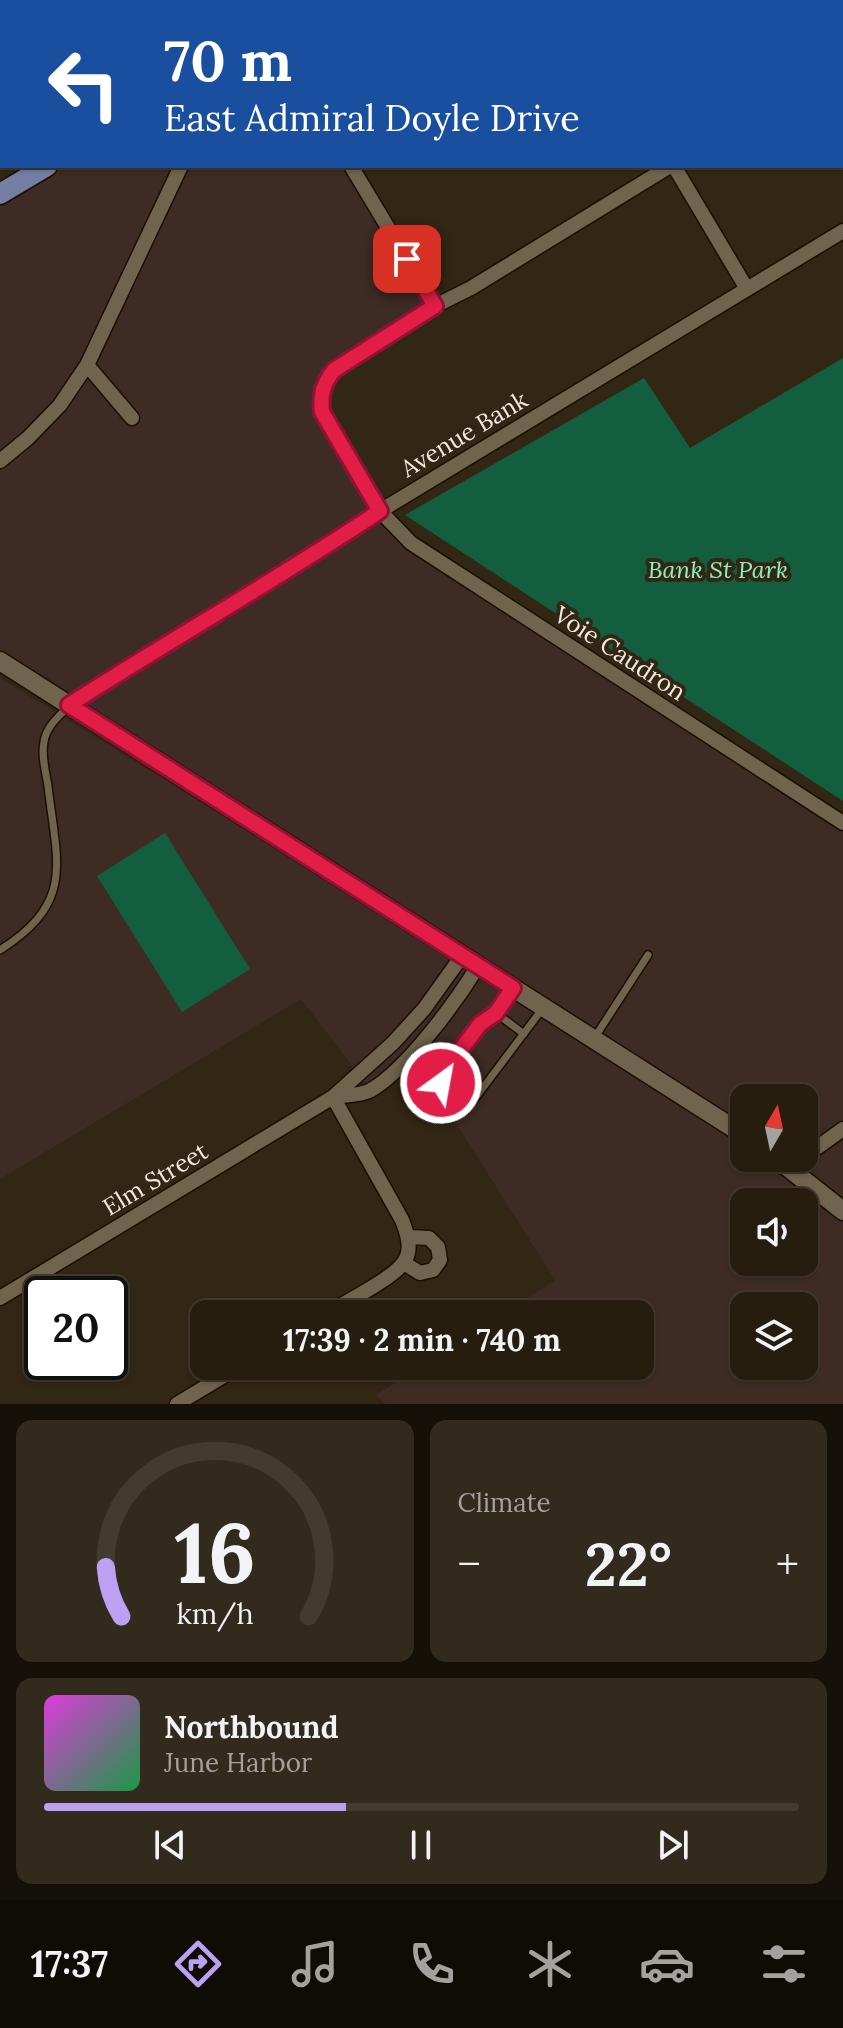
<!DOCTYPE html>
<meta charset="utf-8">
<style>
body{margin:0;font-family:Lora,serif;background:#322a1d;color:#f1f3f6;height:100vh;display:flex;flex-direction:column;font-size:30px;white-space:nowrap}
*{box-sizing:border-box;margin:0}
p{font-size:26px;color:#a4a29e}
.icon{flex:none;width:44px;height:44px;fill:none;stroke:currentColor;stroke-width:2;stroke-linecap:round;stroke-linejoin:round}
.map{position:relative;height:1404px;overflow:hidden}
.side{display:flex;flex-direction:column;gap:16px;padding:16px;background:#151008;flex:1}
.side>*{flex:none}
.banner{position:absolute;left:0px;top:0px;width:844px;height:168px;box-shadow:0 2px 6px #0004,0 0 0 2px #423b2f;background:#1a4fa0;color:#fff;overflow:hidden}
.needle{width:52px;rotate:9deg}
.buttons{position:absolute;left:730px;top:1084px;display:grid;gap:16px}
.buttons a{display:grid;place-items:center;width:88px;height:88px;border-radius:16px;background:#261d0f;box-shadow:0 2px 6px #0004,0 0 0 2px #423b2f;font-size:40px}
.speed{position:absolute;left:24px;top:1276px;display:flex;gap:16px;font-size:40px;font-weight:700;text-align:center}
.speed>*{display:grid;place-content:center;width:104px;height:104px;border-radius:50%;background:#261d0f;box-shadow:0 2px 6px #0004,0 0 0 2px #423b2f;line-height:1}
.speed .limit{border:4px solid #111;border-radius:12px;background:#fff;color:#111}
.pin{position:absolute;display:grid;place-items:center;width:68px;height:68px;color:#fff;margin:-34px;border-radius:16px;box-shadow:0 4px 12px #0006}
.me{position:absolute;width:88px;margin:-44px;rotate:32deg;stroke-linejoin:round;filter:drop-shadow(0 0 6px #0008)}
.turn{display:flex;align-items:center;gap:28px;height:168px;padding:0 32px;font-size:36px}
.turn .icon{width:104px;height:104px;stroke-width:2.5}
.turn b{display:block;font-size:56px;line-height:68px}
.big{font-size:60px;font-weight:700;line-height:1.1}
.side .tile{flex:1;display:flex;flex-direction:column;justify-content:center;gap:12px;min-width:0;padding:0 28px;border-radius:16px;background:#322a1d}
.side .dial{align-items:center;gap:0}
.dial svg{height:208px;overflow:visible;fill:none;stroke:#423b2f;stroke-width:7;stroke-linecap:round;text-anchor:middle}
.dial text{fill:#f1f3f6;stroke:none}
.song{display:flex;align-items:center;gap:24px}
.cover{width:96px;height:96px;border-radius:12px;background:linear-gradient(135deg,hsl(300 70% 55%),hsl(140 70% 35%))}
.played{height:8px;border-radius:4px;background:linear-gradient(90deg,#bca0f2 40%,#423b2f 40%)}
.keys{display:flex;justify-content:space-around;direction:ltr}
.heat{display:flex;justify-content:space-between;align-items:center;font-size:44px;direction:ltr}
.side .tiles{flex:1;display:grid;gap:16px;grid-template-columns:1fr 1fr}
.tile:last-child{grid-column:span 2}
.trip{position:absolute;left:190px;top:1300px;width:464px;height:80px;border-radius:16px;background:#261d0f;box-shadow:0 2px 6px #0004,0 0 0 2px #423b2f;font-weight:700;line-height:80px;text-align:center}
.menu{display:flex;height:128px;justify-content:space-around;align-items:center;background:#0f0c06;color:#a4a29e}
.menu .icon{width:56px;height:56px}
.menu .selected{color:#bca0f2}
.menu b{font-size:36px;color:#f1f3f6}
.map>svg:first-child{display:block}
.commercial{fill:#3e2c24;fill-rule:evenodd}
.green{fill:#145e40}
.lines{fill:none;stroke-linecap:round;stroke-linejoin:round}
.lane-casing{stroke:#1a1001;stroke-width:10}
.street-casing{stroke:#1a1001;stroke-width:17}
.secondary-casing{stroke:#1a1001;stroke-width:21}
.primary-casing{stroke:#1a1001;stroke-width:23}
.lane{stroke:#71644e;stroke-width:7}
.street{stroke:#71644e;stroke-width:14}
.secondary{stroke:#71644e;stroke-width:18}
.primary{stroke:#757fa6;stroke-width:20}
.route-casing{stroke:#92132f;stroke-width:20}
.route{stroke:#e11d48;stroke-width:14}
.labels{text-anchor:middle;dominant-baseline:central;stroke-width:8;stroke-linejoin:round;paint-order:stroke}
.street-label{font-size:24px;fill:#f2ebde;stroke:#322714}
.park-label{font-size:24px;font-style:italic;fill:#8bf0bf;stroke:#322714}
</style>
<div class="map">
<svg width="843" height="1404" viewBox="0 0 843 1404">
<rect width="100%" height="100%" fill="#322714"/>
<path class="commercial" d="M 82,0 L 428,0 L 429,2 L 78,2 Z
M 47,166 L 351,166 L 435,306 L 335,370 L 322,412 L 380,511 L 411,543 L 843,824 L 843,1404 L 386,1404 L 376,1395 L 422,1366 L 640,1366 L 640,1314 L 503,1314 L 555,1280 L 418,1063 L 366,1084 L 301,999 L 0,1179 L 0,678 L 738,1135 L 0,657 L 0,194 ZM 744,1098 L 804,1098 L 804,1158 L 744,1158 ZM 744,1202 L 804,1202 L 804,1262 L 744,1262 ZM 744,1306 L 804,1306 L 804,1366 L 744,1366 Z"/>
<path class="green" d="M 843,358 L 843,801 L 405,515 L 644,378 L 690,448 Z
M 165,833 L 250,969 L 182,1012 L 97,876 Z"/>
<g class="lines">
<defs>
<path id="lane" d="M 0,950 C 75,902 57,864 48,786 C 46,773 41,756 44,742 C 46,727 58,717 68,707
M 512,990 L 496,1013 L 480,1024 L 442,1075 L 441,1083 L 463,1103 L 473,1101 L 543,1008
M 496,1013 L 524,1034
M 595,1037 L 648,955"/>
<path id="street" d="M 461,0 L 462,2
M 767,0 L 768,2
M 592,2 L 592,0
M 842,60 L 843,59
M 842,122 L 843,124
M 351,166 L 435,306
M 670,166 L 471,288 L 435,306 L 334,370 C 323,384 320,394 322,412 L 380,511 L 411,543 L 843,823
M 674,166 L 747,289
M 87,365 L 132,418
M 0,461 L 28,438 L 60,405 L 87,365 L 181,166
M 69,705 C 172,639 278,579 380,511 L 843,231
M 333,1097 C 344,1095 361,1096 371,1090 C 407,1069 456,1002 478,966
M 804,1157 L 843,1129
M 404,1263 L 420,1273 L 433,1270 L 440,1260 L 438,1247 L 429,1238 L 408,1237
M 0,1298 L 333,1097 L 393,1043 L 424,1009 L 462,956
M 326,1314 C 344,1303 394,1278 404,1262 C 413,1249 407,1233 402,1220 L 333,1097
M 177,1404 L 240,1366"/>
<path id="secondary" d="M 0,661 L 744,1135
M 776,1158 L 843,1211"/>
<path id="primary" d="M 317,2 L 320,0
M 0,194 L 47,166"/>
</defs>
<use href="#lane" class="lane-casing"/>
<use href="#street" class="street-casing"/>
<use href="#secondary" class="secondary-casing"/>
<use href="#primary" class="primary-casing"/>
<use href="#lane" class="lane"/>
<use href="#street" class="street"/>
<use href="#secondary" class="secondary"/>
<use href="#primary" class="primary"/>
</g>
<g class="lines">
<defs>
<path id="route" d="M 407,259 L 435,306 L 334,370 C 323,384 320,394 322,412 L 380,511 C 278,579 172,639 69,705 L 513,988 L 496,1013 L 480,1024 L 442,1075 L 441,1083"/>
</defs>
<use href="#route" class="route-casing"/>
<use href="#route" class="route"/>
</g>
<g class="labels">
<g class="street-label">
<text transform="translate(464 434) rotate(-31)">Avenue Bank</text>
<text transform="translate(620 653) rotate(33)">Voie Caudron</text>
<text transform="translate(155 1179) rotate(-31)">Elm Street</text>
</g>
<g class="park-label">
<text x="718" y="569">Bank St Park</text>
</g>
</g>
</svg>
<div class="buttons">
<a><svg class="needle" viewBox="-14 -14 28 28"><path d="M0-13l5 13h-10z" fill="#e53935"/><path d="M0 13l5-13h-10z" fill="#a4a29e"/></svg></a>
<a><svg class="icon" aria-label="sound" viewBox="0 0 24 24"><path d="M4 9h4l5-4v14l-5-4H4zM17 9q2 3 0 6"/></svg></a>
<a><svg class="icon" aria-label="layers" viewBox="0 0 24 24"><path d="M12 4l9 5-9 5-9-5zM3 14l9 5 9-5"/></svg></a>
</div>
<div class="speed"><div class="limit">20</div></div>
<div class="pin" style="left:407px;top:259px;background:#d93025"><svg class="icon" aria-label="arrive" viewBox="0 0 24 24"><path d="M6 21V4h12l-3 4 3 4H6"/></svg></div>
<svg class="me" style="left:441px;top:1083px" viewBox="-20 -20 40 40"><circle r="17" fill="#e11d48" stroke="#fff" stroke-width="3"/><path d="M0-11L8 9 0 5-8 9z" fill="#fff"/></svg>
<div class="trip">17:39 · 2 min · 740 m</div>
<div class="banner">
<div class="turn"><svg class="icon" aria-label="left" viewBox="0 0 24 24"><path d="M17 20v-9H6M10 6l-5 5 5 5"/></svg><div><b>70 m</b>East Admiral Doyle Drive</div></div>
</div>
</div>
<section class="side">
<div class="tiles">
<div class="tile dial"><svg viewBox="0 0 100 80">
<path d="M14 69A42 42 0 1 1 86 69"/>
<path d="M14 69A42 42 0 0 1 8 50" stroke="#bca0f2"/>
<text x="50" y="56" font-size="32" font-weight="700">16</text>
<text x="50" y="72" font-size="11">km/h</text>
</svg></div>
<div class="tile"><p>Climate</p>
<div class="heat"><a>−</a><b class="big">22°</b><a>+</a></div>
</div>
<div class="tile">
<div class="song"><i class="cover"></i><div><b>Northbound</b><p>June Harbor</p></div></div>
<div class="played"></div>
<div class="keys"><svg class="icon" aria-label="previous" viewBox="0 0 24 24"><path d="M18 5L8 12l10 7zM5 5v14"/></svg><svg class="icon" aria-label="pause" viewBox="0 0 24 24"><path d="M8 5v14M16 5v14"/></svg><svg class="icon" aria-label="next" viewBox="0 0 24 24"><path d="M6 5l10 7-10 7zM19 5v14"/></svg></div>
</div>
</div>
</section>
<nav class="menu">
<b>17:37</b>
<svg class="icon selected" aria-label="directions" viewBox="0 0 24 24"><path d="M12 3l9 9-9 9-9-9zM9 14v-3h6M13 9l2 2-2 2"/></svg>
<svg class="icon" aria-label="music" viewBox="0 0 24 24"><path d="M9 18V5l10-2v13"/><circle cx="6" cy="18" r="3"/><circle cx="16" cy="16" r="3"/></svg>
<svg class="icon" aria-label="phone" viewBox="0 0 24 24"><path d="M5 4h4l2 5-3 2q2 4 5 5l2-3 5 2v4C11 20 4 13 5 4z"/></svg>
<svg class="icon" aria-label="climate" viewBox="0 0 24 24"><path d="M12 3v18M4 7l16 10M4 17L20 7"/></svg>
<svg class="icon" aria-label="car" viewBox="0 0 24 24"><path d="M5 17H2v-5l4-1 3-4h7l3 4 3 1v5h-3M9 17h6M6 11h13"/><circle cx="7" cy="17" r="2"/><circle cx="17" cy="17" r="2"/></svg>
<svg class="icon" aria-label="filters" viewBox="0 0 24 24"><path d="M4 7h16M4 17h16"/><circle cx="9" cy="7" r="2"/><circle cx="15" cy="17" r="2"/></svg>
</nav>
